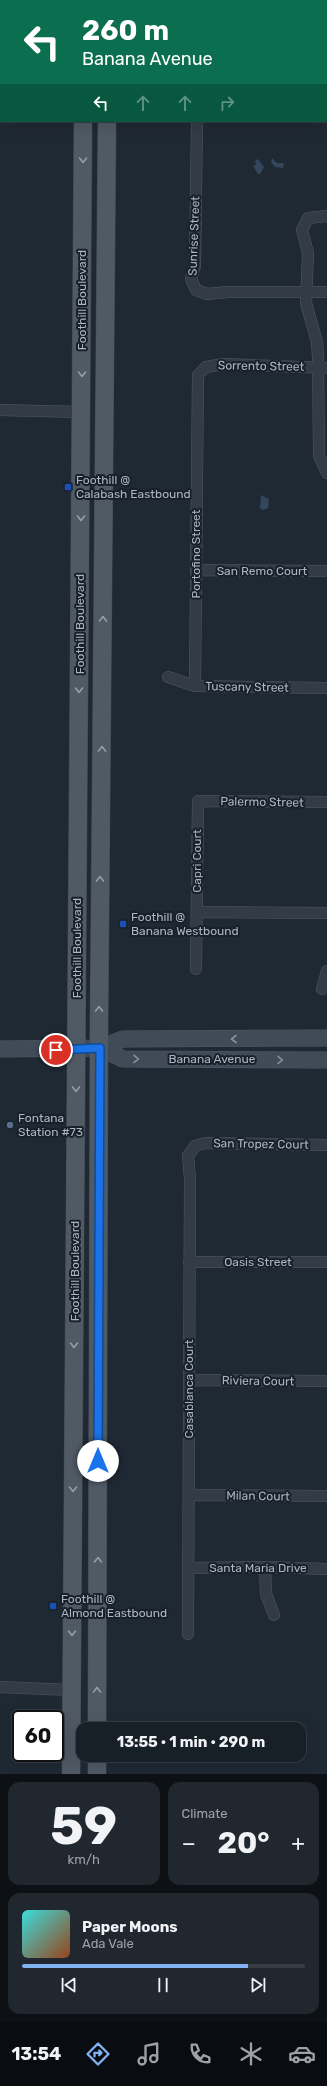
<!DOCTYPE html>
<meta charset="utf-8">
<style>
body{margin:0;font-family:Rubik,sans-serif;background:#20272f;color:#f1f3f6;height:100vh;display:flex;flex-direction:column;font-size:15px;white-space:nowrap}
*{box-sizing:border-box;margin:0}
p{font-size:13px;color:#9ea2a7}
.icon{flex:none;width:22px;height:22px;fill:none;stroke:currentColor;stroke-width:2;stroke-linecap:round;stroke-linejoin:round}
.map{position:relative;height:1774px;overflow:hidden}
.details{display:flex;flex-direction:column;gap:8px;padding:8px;background:#0d1115;flex:1}
.details>*{flex:none}
.hud{position:absolute;left:0px;top:0px;width:327px;height:122px;box-shadow:0 4px 16px #0002,0 0 0 1px #363d44;background:#0b6e4f;color:#fff;overflow:hidden}
.speed{position:absolute;left:12px;top:1710px;display:flex;gap:8px;font-size:20px;font-weight:700;text-align:center}
.speed>*{display:grid;place-content:center;width:52px;height:52px;border-radius:50%;background:#171f27;box-shadow:0 4px 16px #0002,0 0 0 1px #363d44;line-height:1}
.speed .limit{border:2px solid #111;border-radius:6px;background:#fff;color:#111}
.pin{position:absolute;display:grid;place-items:center;width:34px;height:34px;color:#fff;margin:-17px;border:2px solid #fff;border-radius:50%;box-shadow:0 1px 4px #0007}
.me{position:absolute;width:44px;margin:-22px;rotate:0deg;stroke-linejoin:round;filter:drop-shadow(0 0 3px #0008)}
.turn{display:flex;align-items:center;gap:14px;height:84px;padding:0 16px;font-size:18px}
.turn .icon{width:52px;height:52px;stroke-width:2.5}
.turn b{display:block;font-size:28px;line-height:34px}
.lanes{display:flex;align-items:center;height:38px;padding:0 16px;background:#0003;justify-content:center;gap:20px;direction:ltr}
.lanes .off{opacity:.35}
.big{font-size:30px;font-weight:700;line-height:1.1}
.details .card{flex:1;display:flex;flex-direction:column;justify-content:center;gap:6px;min-width:0;padding:0 14px;border-radius:12px;background:#20272f}
.details .dial{align-items:center;gap:0}
.dial b{font-size:52px;line-height:1}
.song{display:flex;align-items:center;gap:12px}
.cover{width:48px;height:48px;border-radius:6px;background:linear-gradient(135deg,hsl(180 70% 55%),hsl(20 70% 35%))}
.played{height:4px;border-radius:2px;background:linear-gradient(90deg,#81b3f3 80%,#363d44 80%)}
.keys{display:flex;justify-content:space-around;direction:ltr}
.heat{display:flex;justify-content:space-between;align-items:center;font-size:22px;direction:ltr}
.details .tiles{flex:1;display:grid;gap:8px;grid-template-columns:1fr 1fr}
.card:last-child{grid-column:span 2}
.trip{position:absolute;left:76px;top:1722px;width:230px;height:40px;border-radius:12px;background:#171f27;box-shadow:0 4px 16px #0002,0 0 0 1px #363d44;font-weight:700;line-height:40px;text-align:center}
.tabs{display:flex;height:64px;justify-content:space-around;align-items:center;background:#090c10;color:#9ea2a7}
.tabs .icon{width:28px;height:28px}
.tabs .on{color:#81b3f3}
.tabs b{font-size:18px;color:#f1f3f6}
.map>svg:first-child{display:block}
.water{fill:#33465b}
.lines{fill:none;stroke-linecap:round;stroke-linejoin:round}
.street-casing{stroke:#505963;stroke-width:12}
.secondary-casing{stroke:#505963;stroke-width:17}
.primary-casing{stroke:#3c444e;stroke-width:19}
.street{stroke:#333b45;stroke-width:11}
.secondary{stroke:#414b58;stroke-width:16}
.primary{stroke:#505a65;stroke-width:18}
.oneway{stroke:#959fab}
.oneway2{stroke:#87919d}
.route-casing{stroke:#114b97;stroke-width:10}
.route{stroke:#1a73e8;stroke-width:7}
.transit-dot{fill:#1a4fb4;stroke:#182029;stroke-width:1.5}
.service-dot{fill:#5c6f8a;stroke:#182029;stroke-width:1.5}
.labels{text-anchor:middle;dominant-baseline:central;stroke-width:4;stroke-linejoin:round;paint-order:stroke}
.street-label{font-size:12px;fill:#acb6c2;stroke:#182029}
.poi-label{font-size:12px;fill:#acb6c2;stroke:#182029;text-anchor:start}
</style>
<div class="map">
<svg width="327" height="1774" viewBox="0 0 327 1774">
<rect width="100%" height="100%" fill="#1f2934"/>
<path class="water" d="M 272,158 L 277,163 L 284,163 L 283,168 L 275,167 L 271,162 Z
M 258,159 L 264,167 L 260,174 L 258,174 L 253,166 L 256,165 L 255,161 Z
M 261,495 L 269,499 L 268,508 L 263,510 L 260,508 Z"/>
<g class="lines">
<defs>
<path id="street" d="M 198,1 L 198,0
M 326,97 L 327,97
M 197,121 L 195,266 L 191,279 L 196,290 L 207,294 L 228,292 L 327,292
M 327,216 L 308,218 L 302,230 L 308,253 L 306,303 L 317,342 L 318,357 L 319,456 L 327,473
M 0,410 L 81,412
M 196,570 L 327,571
M 168,677 L 195,686 L 327,688
M 195,686 L 198,375 L 206,367 L 224,364 L 327,368
M 197,912 L 327,913
M 196,969 L 198,801 L 327,802
M 322,989 L 327,971
M 189,1262 L 327,1262
M 190,1380 L 327,1381
M 189,1495 L 327,1496
M 265,1567 L 266,1594 L 274,1615
M 188,1568 L 265,1567 L 327,1569
M 188,1634 L 190,1179 L 188,1156 L 195,1146 L 205,1143 L 327,1145
M 0,1687 L 71,1690"/>
<path id="secondary" d="M 100,1048 L 123,1059 L 327,1060
M 0,1049 L 100,1048 L 123,1039 L 327,1038"/>
<path id="primary" d="M 84,1 L 84,0
M 108,1 L 108,0
M 97,1729 L 99,1025 L 107,121
M 71,1774 L 83,121
M 97,1774 L 97,1755"/>
</defs>
<use href="#street" class="street-casing"/>
<use href="#secondary" class="secondary-casing"/>
<use href="#primary" class="primary-casing"/>
<use href="#street" class="street"/>
<use href="#secondary" class="secondary"/>
<use href="#primary" class="primary"/>
</g>
<defs><path id="oneway-chevron" d="M-2-3.5L2.5 0L-2 3.5" fill="none" stroke-width="1.6" stroke-linecap="round" stroke-linejoin="round"/></defs>
<g class="oneway">
<use href="#oneway-chevron" transform="translate(83 160) rotate(90)"/>
<use href="#oneway-chevron" transform="translate(82 374) rotate(90)"/>
<use href="#oneway-chevron" transform="translate(81 518) rotate(90)"/>
<use href="#oneway-chevron" transform="translate(103 619) rotate(-89)"/>
<use href="#oneway-chevron" transform="translate(79 690) rotate(90)"/>
<use href="#oneway-chevron" transform="translate(102 749) rotate(-89)"/>
<use href="#oneway-chevron" transform="translate(100 879) rotate(-89)"/>
<use href="#oneway-chevron" transform="translate(99 1009) rotate(-89)"/>
<use href="#oneway-chevron" transform="translate(76 1089) rotate(90)"/>
<use href="#oneway-chevron" transform="translate(74 1345) rotate(90)"/>
<use href="#oneway-chevron" transform="translate(73 1489) rotate(90)"/>
<use href="#oneway-chevron" transform="translate(98 1560) rotate(-90)"/>
<use href="#oneway-chevron" transform="translate(72 1633) rotate(90)"/>
<use href="#oneway-chevron" transform="translate(97 1690) rotate(-90)"/>
</g>
<g class="oneway2">
<use href="#oneway-chevron" transform="translate(234 1039) rotate(180)"/>
<use href="#oneway-chevron" transform="translate(136 1059) rotate(1)"/>
<use href="#oneway-chevron" transform="translate(280 1060) rotate(1)"/>
</g>
<g class="lines">
<defs>
<path id="route" d="M 56,1050 L 100,1048 L 98,1461"/>
</defs>
<use href="#route" class="route-casing"/>
<use href="#route" class="route"/>
</g>
<g class="transit-dot">
<rect x="64" y="483" width="8" height="8" rx="2"/>
<rect x="119" y="920" width="8" height="8" rx="2"/>
<rect x="49" y="1602" width="8" height="8" rx="2"/>
</g>
<circle class="service-dot" cx="10" cy="1125" r="4"/>
<g class="labels">
<g class="street-label">
<text transform="translate(194 236) rotate(-88)">Sunrise Street</text>
<text transform="translate(82 300) rotate(-90)">Foothill Boulevard</text>
<text transform="translate(261 366) rotate(1)">Sorrento Street</text>
<text transform="translate(196 554) rotate(-90)">Portofino Street</text>
<text x="262" y="571">San Remo Court</text>
<text transform="translate(80 624) rotate(-90)">Foothill Boulevard</text>
<text transform="translate(247 687) rotate(1)">Tuscany Street</text>
<text transform="translate(262 802) rotate(1)">Palermo Street</text>
<text transform="translate(197 861) rotate(-90)">Capri Court</text>
<text transform="translate(77 948) rotate(-90)">Foothill Boulevard</text>
<text x="212" y="1059">Banana Avenue</text>
<text transform="translate(261 1144) rotate(1)">San Tropez Court</text>
<text x="258" y="1262">Oasis Street</text>
<text transform="translate(75 1271) rotate(-90)">Foothill Boulevard</text>
<text transform="translate(258 1381) rotate(1)">Riviera Court</text>
<text transform="translate(189 1389) rotate(-90)">Casablanca Court</text>
<text transform="translate(258 1496) rotate(1)">Milan Court</text>
<text x="258" y="1568">Santa Maria Drive</text>
</g>
<g class="poi-label">
<text x="76" y="480">Foothill @<tspan x="76" dy="14">Calabash Eastbound</tspan></text>
<text x="131" y="917">Foothill @<tspan x="131" dy="14">Banana Westbound</tspan></text>
<text x="18" y="1118">Fontana<tspan x="18" dy="14">Station #73</tspan></text>
<text x="61" y="1599">Foothill @<tspan x="61" dy="14">Almond Eastbound</tspan></text>
</g>
</g>
</svg>
<div class="speed"><div class="limit">60</div></div>
<div class="pin" style="left:56px;top:1050px;background:#d93025"><svg class="icon" aria-label="arrive" viewBox="0 0 24 24"><path d="M6 21V4h12l-3 4 3 4H6"/></svg></div>
<svg class="me" style="left:98px;top:1461px" viewBox="-20 -20 40 40"><circle r="19" fill="#fff"/><path d="M0-13L10 11 0 6-10 11z" fill="#1a73e8"/></svg>
<div class="trip">13:55 · 1 min · 290 m</div>
<div class="hud">
<div class="turn"><svg class="icon" aria-label="left" viewBox="0 0 24 24"><path d="M17 20v-9H6M10 6l-5 5 5 5"/></svg><div><b>260 m</b>Banana Avenue</div></div>
<div class="lanes"><svg class="icon" aria-label="left" viewBox="0 0 24 24"><path d="M17 20v-9H6M10 6l-5 5 5 5"/></svg><svg class="icon off" aria-label="ahead" viewBox="0 0 24 24"><path d="M12 20V5M6 11l6-6 6 6"/></svg><svg class="icon off" aria-label="ahead" viewBox="0 0 24 24"><path d="M12 20V5M6 11l6-6 6 6"/></svg><svg class="icon off" aria-label="right" viewBox="0 0 24 24"><path d="M7 20v-9h11M14 6l5 5-5 5"/></svg></div>
</div>
</div>
<section class="details">
<div class="tiles">
<div class="card dial"><b>59</b><p>km/h</p></div>
<div class="card"><p>Climate</p>
<div class="heat"><a>−</a><b class="big">20°</b><a>+</a></div>
</div>
<div class="card">
<div class="song"><i class="cover"></i><div><b>Paper Moons</b><p>Ada Vale</p></div></div>
<div class="played"></div>
<div class="keys"><svg class="icon" aria-label="previous" viewBox="0 0 24 24"><path d="M18 5L8 12l10 7zM5 5v14"/></svg><svg class="icon" aria-label="pause" viewBox="0 0 24 24"><path d="M8 5v14M16 5v14"/></svg><svg class="icon" aria-label="next" viewBox="0 0 24 24"><path d="M6 5l10 7-10 7zM19 5v14"/></svg></div>
</div>
</div>
</section>
<nav class="tabs">
<b>13:54</b>
<svg class="icon on" aria-label="directions" viewBox="0 0 24 24"><path d="M12 3l9 9-9 9-9-9zM9 14v-3h6M13 9l2 2-2 2"/></svg>
<svg class="icon" aria-label="music" viewBox="0 0 24 24"><path d="M9 18V5l10-2v13"/><circle cx="6" cy="18" r="3"/><circle cx="16" cy="16" r="3"/></svg>
<svg class="icon" aria-label="phone" viewBox="0 0 24 24"><path d="M5 4h4l2 5-3 2q2 4 5 5l2-3 5 2v4C11 20 4 13 5 4z"/></svg>
<svg class="icon" aria-label="climate" viewBox="0 0 24 24"><path d="M12 3v18M4 7l16 10M4 17L20 7"/></svg>
<svg class="icon" aria-label="car" viewBox="0 0 24 24"><path d="M5 17H2v-5l4-1 3-4h7l3 4 3 1v5h-3M9 17h6M6 11h13"/><circle cx="7" cy="17" r="2"/><circle cx="17" cy="17" r="2"/></svg>
</nav>
